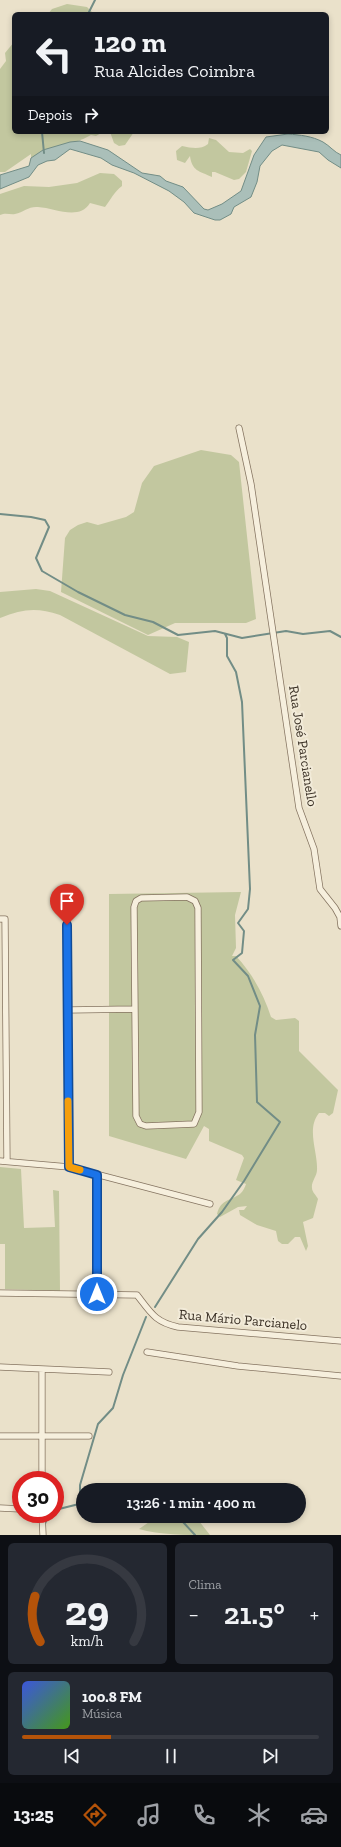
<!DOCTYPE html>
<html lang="pt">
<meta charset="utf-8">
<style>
body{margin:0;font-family:"Zilla Slab",serif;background:#242831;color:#f1f3f6;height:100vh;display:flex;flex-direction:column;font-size:15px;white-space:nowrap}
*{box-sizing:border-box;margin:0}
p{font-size:13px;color:#9ea1a6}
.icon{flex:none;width:22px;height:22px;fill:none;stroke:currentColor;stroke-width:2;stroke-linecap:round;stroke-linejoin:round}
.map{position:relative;height:1535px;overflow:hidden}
.details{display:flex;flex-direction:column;gap:8px;padding:8px;background:#0d0f14;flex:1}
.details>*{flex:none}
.top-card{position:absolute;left:12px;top:12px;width:317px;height:122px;border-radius:6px;box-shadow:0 2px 6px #0003;background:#171b24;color:#f1f3f6;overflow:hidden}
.speed{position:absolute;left:12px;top:1471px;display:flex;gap:8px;font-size:20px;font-weight:700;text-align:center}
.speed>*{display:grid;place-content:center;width:52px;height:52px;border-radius:50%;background:#171b24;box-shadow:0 2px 6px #0003;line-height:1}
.speed .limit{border:6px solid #d22;background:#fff;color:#111}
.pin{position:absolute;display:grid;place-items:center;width:34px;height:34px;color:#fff;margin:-41px -17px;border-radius:50% 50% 50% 0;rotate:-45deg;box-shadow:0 0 4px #0007}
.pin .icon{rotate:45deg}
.me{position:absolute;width:44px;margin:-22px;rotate:0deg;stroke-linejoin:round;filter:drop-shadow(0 0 3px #0008)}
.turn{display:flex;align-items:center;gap:14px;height:84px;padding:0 16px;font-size:18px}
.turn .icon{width:52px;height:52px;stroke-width:2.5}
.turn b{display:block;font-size:28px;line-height:34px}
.then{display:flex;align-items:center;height:38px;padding:0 16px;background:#0003;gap:8px;font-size:15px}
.big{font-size:30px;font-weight:600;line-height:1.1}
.details .widget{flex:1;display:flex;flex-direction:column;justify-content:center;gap:6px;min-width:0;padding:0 14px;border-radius:6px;background:#242831}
.details .dial{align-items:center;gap:0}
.dial svg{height:104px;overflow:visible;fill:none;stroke:#363941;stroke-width:7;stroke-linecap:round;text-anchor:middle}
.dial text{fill:#f1f3f6;stroke:none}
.song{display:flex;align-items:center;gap:12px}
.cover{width:48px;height:48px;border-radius:6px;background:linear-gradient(135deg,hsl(230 70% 55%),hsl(100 70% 35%))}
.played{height:4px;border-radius:2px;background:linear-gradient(90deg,#b45309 30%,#363941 30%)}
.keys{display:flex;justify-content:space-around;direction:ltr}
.heat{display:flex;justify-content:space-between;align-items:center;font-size:22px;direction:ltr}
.details .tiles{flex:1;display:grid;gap:8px;grid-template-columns:1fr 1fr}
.widget:last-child{grid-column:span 2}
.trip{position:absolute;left:76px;top:1483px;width:230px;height:40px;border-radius:20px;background:#171b24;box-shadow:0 2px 6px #0003;font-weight:600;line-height:40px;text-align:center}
.tab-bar{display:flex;height:64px;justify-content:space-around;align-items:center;background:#090b0e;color:#9ea1a6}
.tab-bar .icon{width:28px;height:28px}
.tab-bar .active{color:#b45309}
.tab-bar b{font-size:18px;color:#f1f3f6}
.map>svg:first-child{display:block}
.green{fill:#c2c79f}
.water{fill:#aabfb9;stroke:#728d86}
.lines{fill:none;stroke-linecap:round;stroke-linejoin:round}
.stream{stroke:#728d86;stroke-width:2}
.minor-casing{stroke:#857461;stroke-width:7}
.minor{stroke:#f6efdd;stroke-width:5.5}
.route-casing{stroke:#114b97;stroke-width:10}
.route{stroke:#1a73e8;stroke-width:7}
.slow{stroke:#f59e0b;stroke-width:7}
.labels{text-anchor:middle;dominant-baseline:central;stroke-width:4;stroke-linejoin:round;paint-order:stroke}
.street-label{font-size:14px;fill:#372d22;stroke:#f2ebd9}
</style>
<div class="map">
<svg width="341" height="1535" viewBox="0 0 341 1535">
<rect width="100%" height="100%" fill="#eae1ca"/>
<path class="green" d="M 67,4 L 87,7 L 94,14 L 48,14 L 52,9 Z
M 14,42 L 14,132 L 103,132 L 96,136 L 91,135 C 72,146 50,146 31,158 L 31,154 L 5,172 L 0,172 L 0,69 L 6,61 L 5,53 Z
M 110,132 L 134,132 L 125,145 L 119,146 L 114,143 Z
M 209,138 L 216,140 L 229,152 L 243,153 L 250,149 L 252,151 L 246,172 L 239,179 L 234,180 L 215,172 L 212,172 L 212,177 C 199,171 192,171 190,156 L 185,163 L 177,160 L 176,151 L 182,146 C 192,148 200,150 208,144 Z
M 100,173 L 114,174 L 122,181 L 122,186 C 114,192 111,199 105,207 L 90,203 C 79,221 55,208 38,207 C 29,206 24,212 15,214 C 10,215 6,212 0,215 L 0,194 L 24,186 L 49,187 L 77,183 Z
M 201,450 L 231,455 L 239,462 L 256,619 L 246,623 L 175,623 L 148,635 L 61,592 L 65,538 L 70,530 L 78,525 L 87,522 L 98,525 L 126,517 L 134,512 L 142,483 L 154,466 Z
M 36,589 L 50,591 L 148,636 L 177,637 L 189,642 L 186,672 L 170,674 L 60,615 C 36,607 23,609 0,618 L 0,592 Z
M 241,892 L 235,915 L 236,948 L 232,956 L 236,956 C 252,973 264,995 271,1017 L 276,1020 L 295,1018 L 299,1021 L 299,1051 L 338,1090 L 333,1113 L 329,1116 L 325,1113 L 319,1113 C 306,1129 318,1152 317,1170 C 317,1176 311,1182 312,1188 C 312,1192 316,1195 318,1199 L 313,1218 L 303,1222 L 308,1246 L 306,1251 L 300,1237 L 295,1237 L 288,1244 L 282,1244 L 278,1241 L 276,1231 L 257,1225 L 240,1215 L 239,1210 L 244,1210 L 247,1206 L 238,1207 L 220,1217 L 217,1214 C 221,1198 232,1201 241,1193 C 243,1191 245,1187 246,1184 L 236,1180 L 244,1158 L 242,1155 L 209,1141 L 209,1129 L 204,1126 L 186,1159 L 109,1136 L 109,894 Z
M 0,1167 L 21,1169 L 24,1228 L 55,1227 L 53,1190 L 59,1191 L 60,1291 L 5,1289 L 5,1244 L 0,1244 Z
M 173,1517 L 199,1521 L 210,1535 C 187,1535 159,1535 139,1529 L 152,1520 Z"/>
<path class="water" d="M 288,134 C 300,135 312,136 323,142 C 330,146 334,152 341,155 L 341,168 L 328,160 L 319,152 L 282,145 L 272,151 L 260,166 L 257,182 L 251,197 L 234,207 L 231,214 L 220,220 L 215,220 L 194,213 L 184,202 L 169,191 L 134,173 L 112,165 L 101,158 L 70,149 L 55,160 L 47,161 L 38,165 L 29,177 L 0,189 L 0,175 L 29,166 L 31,158 L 43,150 L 70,142 L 80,141 L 108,150 L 142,173 L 160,176 L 166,181 L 183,187 L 204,209 L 208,210 L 222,204 L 241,191 L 254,155 L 266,137 Z"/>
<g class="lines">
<path class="stream" d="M 88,14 L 95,0
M 42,132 L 44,153
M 0,514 L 31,517 L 45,520 L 49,527 L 36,558 L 42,571 L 78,592 L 125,615 L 153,622 L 178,635 L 215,631 L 242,638 L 286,631 L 303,634 L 330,631 L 341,637
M 155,1307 L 198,1239 L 222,1212 L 244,1181 L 280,1122 L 257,1102 L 255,1035 L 260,1006 L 248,976 L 233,960 L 242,953 L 244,931 L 238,923 L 248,909 L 250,889 L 242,702 L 236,672 L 227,656 L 227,638 L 225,634
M 80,1503 L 80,1485 L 98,1424 L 113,1408 L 123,1375 L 146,1317
M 55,1510 L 83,1503
M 145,1516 L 183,1522 L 195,1535
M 44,1526 L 49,1514"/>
<defs>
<path id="minor" d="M 239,428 L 251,484 L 299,808 L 314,849 L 320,889 L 335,908 L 340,917 L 341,926
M 67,897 L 69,1167
M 187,897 L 195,901 L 198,908 L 199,1112 L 194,1124 L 146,1126 L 140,1124 L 136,1116 L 134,907 L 136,901 L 141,898 Z
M 0,919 L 5,919 L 7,1161
M 68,1010 L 135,1009
M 0,1161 L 69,1167 L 210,1204
M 97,1175 L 97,1294
M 0,1293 L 137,1295 C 151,1313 155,1322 178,1327 L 341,1341
M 147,1352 L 238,1366 L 341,1376
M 0,1367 L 109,1372
M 42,1369 L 42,1480
M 0,1436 L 89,1436
M 0,1508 L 21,1509
M 42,1514 L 43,1535"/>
</defs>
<use href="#minor" class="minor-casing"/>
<use href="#minor" class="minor"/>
</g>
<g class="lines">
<defs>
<path id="route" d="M 67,925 L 69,1167 L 97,1175 L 97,1294"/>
</defs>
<use href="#route" class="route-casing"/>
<use href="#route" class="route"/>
<path class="slow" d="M 68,1101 L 69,1167 L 80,1170"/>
</g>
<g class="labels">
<g class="street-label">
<text transform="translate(303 746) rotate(81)">Rua José Parcianello</text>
<text transform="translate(243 1320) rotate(5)">Rua Mário Parcianelo</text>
</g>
</g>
</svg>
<div class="speed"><div class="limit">30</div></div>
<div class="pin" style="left:67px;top:925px;background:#d93025"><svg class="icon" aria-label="arrive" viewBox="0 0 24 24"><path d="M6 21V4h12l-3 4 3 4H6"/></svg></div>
<svg class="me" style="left:97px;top:1294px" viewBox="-20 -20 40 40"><circle r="17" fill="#1a73e8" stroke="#fff" stroke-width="3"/><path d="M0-11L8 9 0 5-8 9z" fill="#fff"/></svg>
<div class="trip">13:26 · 1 min · 400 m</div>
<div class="top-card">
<div class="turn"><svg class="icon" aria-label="left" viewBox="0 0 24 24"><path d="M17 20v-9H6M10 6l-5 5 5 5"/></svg><div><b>120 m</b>Rua Alcides Coimbra</div></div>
<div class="then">Depois<svg class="icon" aria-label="right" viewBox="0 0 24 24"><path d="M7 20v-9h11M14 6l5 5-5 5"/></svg></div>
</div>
</div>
<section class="details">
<div class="tiles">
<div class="widget dial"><svg viewBox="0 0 100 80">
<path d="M14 69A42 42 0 1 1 86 69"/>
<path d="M14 69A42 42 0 0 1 10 34" stroke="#b45309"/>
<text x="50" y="56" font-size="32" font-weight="700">29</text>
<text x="50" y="72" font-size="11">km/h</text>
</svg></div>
<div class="widget"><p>Clima</p>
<div class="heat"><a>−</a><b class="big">21.5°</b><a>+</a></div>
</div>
<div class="widget">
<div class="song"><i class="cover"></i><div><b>100.8 FM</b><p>Música</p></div></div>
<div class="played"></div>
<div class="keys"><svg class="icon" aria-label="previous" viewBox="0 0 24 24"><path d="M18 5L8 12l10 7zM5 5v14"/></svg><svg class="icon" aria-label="pause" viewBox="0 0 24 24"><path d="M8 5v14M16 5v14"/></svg><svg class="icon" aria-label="next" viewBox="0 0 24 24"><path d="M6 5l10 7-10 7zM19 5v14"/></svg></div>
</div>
</div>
</section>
<nav class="tab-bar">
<b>13:25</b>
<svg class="icon active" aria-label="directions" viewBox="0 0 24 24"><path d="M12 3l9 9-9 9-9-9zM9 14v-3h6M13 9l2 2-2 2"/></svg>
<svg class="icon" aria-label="music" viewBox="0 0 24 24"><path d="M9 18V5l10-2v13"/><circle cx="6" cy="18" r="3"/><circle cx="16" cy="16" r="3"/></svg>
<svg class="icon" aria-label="phone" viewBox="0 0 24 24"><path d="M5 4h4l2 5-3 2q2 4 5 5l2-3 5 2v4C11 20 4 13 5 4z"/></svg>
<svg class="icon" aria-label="climate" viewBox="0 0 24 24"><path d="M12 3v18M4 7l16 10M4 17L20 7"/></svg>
<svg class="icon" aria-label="car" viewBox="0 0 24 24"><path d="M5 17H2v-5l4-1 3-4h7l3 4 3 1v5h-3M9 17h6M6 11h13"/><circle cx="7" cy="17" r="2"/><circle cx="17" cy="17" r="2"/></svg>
</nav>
